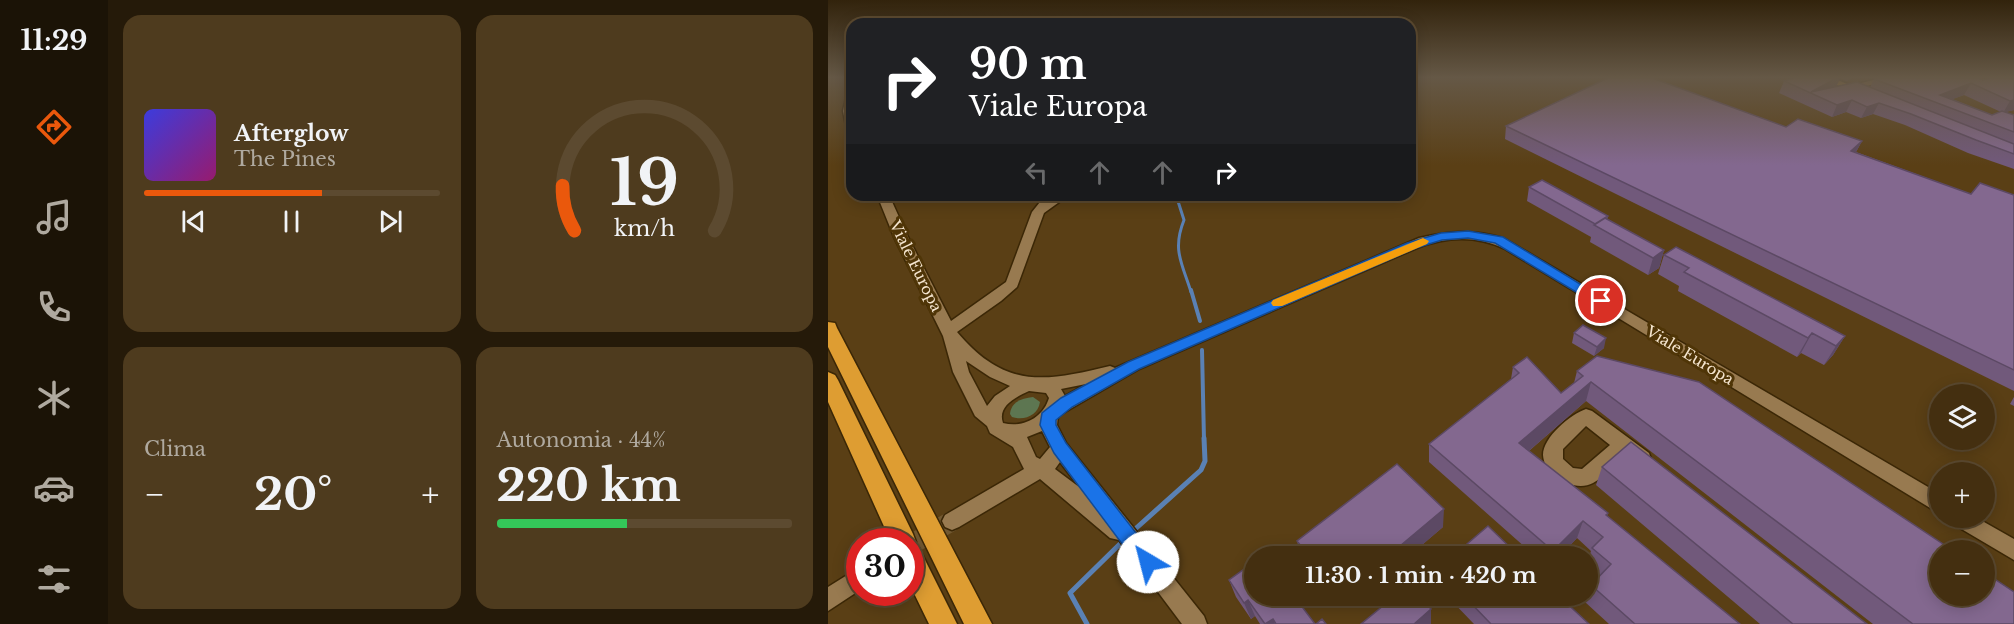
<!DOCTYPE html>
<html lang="it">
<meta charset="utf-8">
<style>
body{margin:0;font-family:"Libre Baskerville",serif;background:#4e3b1e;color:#f1f3f6;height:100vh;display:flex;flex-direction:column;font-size:22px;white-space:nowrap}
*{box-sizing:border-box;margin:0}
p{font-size:20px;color:#afa99f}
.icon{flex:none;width:33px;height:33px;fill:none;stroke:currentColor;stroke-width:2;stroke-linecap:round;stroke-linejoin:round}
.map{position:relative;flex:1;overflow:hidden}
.panel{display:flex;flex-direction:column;gap:15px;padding:15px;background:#251a09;width:720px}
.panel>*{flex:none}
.top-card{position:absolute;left:18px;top:18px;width:570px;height:183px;border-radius:18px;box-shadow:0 3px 15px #0003,0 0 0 2px #5c4a30;background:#202124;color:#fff;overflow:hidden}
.fabs{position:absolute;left:1101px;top:384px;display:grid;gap:12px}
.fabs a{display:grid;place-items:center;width:66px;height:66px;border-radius:50%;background:#442f10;box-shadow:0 3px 15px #0003,0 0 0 2px #5c4a30;font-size:30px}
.speed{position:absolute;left:18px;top:528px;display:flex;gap:12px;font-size:30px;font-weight:700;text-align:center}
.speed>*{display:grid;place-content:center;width:78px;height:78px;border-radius:50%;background:#442f10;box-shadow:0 3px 15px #0003,0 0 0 2px #5c4a30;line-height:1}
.speed .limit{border:9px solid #d22;background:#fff;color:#111}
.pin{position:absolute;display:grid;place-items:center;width:51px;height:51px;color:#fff;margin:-26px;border:3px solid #fff;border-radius:50%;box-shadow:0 2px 6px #0007}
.me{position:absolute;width:66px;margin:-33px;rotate:323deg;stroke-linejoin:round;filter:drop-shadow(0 0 4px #0008)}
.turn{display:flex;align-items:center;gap:21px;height:126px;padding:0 24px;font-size:27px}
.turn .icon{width:78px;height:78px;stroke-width:2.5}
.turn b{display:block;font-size:42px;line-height:51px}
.lanes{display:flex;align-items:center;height:57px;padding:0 24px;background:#0003;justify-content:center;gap:30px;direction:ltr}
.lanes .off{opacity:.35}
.big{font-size:45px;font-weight:800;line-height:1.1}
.panel .card{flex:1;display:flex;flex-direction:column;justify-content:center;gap:9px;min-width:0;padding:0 21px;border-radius:18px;background:#4e3b1e}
.panel .dial{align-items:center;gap:0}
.dial svg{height:156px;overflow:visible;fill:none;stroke:#5c4a30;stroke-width:7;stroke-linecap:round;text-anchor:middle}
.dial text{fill:#f1f3f6;stroke:none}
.song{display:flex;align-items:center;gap:18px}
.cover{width:72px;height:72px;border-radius:9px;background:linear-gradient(135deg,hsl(240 70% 55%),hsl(320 70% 35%))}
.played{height:6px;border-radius:3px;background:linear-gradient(90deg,#ea580c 60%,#5c4a30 60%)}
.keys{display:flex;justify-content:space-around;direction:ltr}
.heat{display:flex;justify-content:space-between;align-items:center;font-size:33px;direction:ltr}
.charge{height:9px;border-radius:4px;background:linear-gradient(90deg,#34c759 44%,#5c4a30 0)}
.panel .tiles{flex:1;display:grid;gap:15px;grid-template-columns:repeat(2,1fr)}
.trip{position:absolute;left:416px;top:546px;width:354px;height:60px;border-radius:30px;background:#442f10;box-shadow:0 3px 15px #0003,0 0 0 2px #5c4a30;font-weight:800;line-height:60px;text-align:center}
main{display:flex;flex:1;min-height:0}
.tabs{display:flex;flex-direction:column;width:108px;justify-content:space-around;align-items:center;background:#1b1306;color:#afa99f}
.tabs .icon{width:42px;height:42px}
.tabs .current{color:#ea580c}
.tabs b{font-size:27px;color:#f1f3f6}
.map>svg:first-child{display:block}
.green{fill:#5d7651}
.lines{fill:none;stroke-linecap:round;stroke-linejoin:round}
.stream-far2{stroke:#5a81b4;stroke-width:3}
.stream-far1{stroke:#5a81b4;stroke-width:4}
.stream{stroke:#5a81b4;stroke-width:5}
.minor-tunnel{stroke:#715831;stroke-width:20;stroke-dasharray:20 10;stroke-linecap:butt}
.minor-casing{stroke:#3b2706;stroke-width:3}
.major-casing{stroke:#3b2706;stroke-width:3}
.highway-casing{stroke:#3b2706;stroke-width:3}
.minor{fill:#987a50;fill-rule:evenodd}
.major{fill:#c28f3e;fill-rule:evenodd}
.highway{fill:#de9d32;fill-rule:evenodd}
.wall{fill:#71597b;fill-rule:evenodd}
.shaded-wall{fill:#5c4964}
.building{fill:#83688f;stroke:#5c4964;stroke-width:1.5}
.route{fill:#1a73e8;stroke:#114b97;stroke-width:1.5}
.slow{fill:#f59e0b}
.labels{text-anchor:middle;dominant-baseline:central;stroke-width:6;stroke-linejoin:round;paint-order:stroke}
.street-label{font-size:15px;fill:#f5e5cf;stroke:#4f3507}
</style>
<main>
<nav class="tabs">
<b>11:29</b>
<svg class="icon current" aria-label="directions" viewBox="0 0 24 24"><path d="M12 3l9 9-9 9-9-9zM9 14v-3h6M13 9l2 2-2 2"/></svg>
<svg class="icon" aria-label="music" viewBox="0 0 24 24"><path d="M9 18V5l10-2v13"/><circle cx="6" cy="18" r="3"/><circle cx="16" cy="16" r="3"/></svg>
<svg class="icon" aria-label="phone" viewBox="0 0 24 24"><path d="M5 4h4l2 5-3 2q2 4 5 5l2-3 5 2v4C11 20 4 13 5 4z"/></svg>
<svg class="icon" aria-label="climate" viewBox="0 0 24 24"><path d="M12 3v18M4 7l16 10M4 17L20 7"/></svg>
<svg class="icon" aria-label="car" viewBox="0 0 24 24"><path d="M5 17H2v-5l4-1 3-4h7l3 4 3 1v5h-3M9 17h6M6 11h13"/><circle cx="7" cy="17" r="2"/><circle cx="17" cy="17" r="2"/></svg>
<svg class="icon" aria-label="filters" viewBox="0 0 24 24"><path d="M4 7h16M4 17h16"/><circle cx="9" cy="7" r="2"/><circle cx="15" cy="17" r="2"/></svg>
</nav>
<section class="panel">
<div class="tiles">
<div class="card">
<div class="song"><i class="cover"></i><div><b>Afterglow</b><p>The Pines</p></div></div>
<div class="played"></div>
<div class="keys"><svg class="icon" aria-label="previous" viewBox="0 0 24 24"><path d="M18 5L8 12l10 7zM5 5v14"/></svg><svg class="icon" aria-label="pause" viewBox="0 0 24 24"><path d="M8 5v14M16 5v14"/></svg><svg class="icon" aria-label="next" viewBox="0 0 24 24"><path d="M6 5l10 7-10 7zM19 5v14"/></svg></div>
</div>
<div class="card dial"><svg viewBox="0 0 100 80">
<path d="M14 69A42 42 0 1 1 86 69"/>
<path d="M14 69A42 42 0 0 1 8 46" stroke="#ea580c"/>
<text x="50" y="56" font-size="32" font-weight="700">19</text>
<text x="50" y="72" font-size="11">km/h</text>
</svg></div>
<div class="card"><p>Clima</p>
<div class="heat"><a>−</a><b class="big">20°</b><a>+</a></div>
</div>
<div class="card"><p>Autonomia · 44%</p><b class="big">220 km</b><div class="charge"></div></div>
</div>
</section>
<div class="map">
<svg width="1186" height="624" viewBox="0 0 1186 624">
<rect width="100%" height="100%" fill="#5a3f15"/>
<path class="green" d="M 205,397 L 212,402 C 210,415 197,421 184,417 L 182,414 C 183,402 194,398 205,397 Z"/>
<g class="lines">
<path class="stream-far2" d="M 348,195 L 356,220 C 344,250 354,263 363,292"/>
<path class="stream-far1" d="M 363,290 L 372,321
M 374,350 L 376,440"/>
<path class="stream" d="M 305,531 L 373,470 L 377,461 L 376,438
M 259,624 L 242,593 L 296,540"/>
<path class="minor-tunnel" d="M 82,545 L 124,521"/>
<defs>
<path id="minor" d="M 1054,78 L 1074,78 L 1021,90 L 1016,87 Z
M 24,89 L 24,134 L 19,131 L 15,111 L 19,92 Z
M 49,195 L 61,195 L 80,237 L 123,321 L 178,282 L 204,212 L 212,202 L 226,195 L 241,195 L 216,213 L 189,287 L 173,301 L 129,332 C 177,389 216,382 282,366 L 287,368 L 591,238 C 621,231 645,229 675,238 L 1112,494 L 1112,514 L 677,249 C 647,235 619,237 589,248 L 311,369 L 230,416 L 229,425 L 238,443 L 376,616 L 379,624 L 354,624 L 291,540 L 282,538 L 212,479 L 131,527 L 124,530 L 117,527 L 114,521 L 117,515 L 196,469 L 185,447 L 162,433 L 159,426 L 147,416 L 125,372 L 115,336 L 66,237 ZM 138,361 L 162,377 L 182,386 L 167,396 L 159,406 L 141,372 ZM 258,384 L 237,396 L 233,389 ZM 201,391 L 218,393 L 221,398 C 215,418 195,428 175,423 C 169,406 188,397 201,391 ZM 214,431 L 222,447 L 212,459 L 208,457 L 199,437 ZM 232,462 L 251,487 L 227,469 Z
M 758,409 L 764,411 L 821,453 L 823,459 L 821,465 C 810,468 804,462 796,455 C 786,464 776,477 765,483 C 747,493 716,476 715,455 C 715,437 743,414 758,409 ZM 758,426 L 782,445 L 754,469 L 745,468 L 735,459 L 735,449 Z
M 1122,518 L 1149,518 L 1186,539 L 1186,560 L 1125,524 Z
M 32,567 L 32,590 L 0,611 L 0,587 Z"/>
<path id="major" d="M 992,78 L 1005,78 L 1038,92 L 1030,94 Z"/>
<path id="highway" d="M 0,322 L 7,323 L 9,328 L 164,624 L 136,624 L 0,347 Z
M 0,372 L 7,375 L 10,380 L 85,534 L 88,542 L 87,546 L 91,548 L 129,624 L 101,624 L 82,585 L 82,542 L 63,542 L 0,402 Z"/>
</defs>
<use href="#minor" class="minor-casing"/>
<use href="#major" class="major-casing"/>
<use href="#highway" class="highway-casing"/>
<use href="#minor" class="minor"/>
<use href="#major" class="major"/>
<use href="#highway" class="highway"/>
</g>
<path class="wall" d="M 965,78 L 1024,78 L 1019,81 L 1012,78 L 1008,87 L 1042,87 L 1046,79 L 1155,80 L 1186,78 L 1186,110 L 1177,112 L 1186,115 L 1186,169 L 1140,153 L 1077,125 L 1045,114 L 1033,118 L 1018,112 L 1004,117 L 951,93 L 956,81 ZM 1136,95 L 1173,112 L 1164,115 L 1124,99 Z
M 678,126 L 958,127 L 1034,141 L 1028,152 L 1143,194 L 1186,195 L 1186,391 L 677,139 Z
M 701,187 L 780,216 L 779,220 L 836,250 L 831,268 L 820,275 L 762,242 L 763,237 L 699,201 Z
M 836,255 L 1017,336 L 1005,355 L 996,365 L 973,353 L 969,357 L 850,291 L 851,286 L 830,274 Z
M 746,333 L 776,348 L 766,356 L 744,343 Z
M 685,367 L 733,393 L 746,383 L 749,371 L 1186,624 L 1045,624 L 758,401 L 701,451 L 780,513 L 779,516 L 912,624 L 781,624 L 757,602 L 763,585 L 771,577 L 759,566 L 759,563 L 763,551 L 749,538 L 732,556 L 707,556 L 601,462 L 601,444 L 683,379 Z
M 1186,397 L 1186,406 L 1182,404 Z
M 774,467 L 1039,624 L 932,624 L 768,485 Z
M 615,527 L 581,556 L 473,556 L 469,541 Z
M 401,580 L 487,624 L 432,624 L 427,616 L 423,619 L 408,597 Z
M 503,596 L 536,596 L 530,601 L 508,602 Z
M 619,596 L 731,596 L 761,624 L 646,624 Z"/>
<path class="shaded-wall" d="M 1009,78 L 1012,78 L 1008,87 L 983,92 Z
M 1143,83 L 1136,95 L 1112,104 L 1112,95 Z
M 1024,100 L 1018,112 L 1004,117 L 1009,105 Z
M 1186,100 L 1186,110 L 1175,113 L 1182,101 Z
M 1051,103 L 1045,114 L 1033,118 L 1039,107 Z
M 1034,141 L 1027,154 L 1023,151 Z
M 836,250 L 831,268 L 820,275 L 825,258 Z
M 984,333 L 973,353 L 969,357 L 980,338 Z
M 1017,336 L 1005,355 L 996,365 L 1008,346 Z
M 778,338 L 776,348 L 766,356 L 769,347 Z
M 763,382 L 758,401 L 688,462 L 691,443 Z
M 616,509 L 615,527 L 581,556 L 560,556 Z
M 755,521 L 749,538 L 732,556 L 724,556 L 725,551 Z
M 529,596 L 536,596 L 530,601 Z
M 420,600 L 427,616 L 423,619 L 416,603 Z
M 603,609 L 603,624 L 586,624 Z
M 445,619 L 447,624 L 438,624 Z"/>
<path class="building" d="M 780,78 L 824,78 L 958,127 L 970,119 L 1034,141 L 1023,151 L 1143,194 L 1152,183 L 1186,195 L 1186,370 L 678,126 Z
M 966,78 L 1009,78 L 983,92 L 1029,82 L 1186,144 L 1186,154 L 1148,140 L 1083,114 L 1051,103 L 1039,107 L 1024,100 L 1009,105 L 956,81 Z
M 1049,78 L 1151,78 L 1155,80 L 1162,78 L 1186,78 L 1186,100 L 1182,101 L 1143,83 L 1112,95 L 1164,115 L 1174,111 L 1186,115 L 1186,132 L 1046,79 Z
M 714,180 L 780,216 L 767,224 L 701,187 Z
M 777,218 L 836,250 L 825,258 L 766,225 Z
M 848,247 L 1017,336 L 1008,346 L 984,333 L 980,338 L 856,272 L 861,268 L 836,255 Z
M 755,325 L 778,338 L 769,347 L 746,333 Z
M 769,356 L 871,382 L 1124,550 L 1112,550 L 1112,596 L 1156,596 L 1156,572 L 1186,592 L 1186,624 L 1085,624 L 763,382 L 691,443 L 780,513 L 778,515 L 912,624 L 807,624 L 763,585 L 783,564 L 764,548 L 775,537 L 755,521 L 725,551 L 601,444 L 691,373 L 685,367 L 699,357 L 733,393 L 755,376 L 749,371 Z
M 803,442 L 1039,624 L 965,624 L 774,467 Z
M 569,464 L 616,509 L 560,556 L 481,556 L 469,541 Z
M 660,526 L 691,556 L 625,556 Z
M 426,562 L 426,596 L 466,596 L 487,624 L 448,624 L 445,619 L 437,624 L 420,600 L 416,603 L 401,580 Z
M 567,596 L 591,596 L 603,609 L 586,624 L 533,624 Z
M 636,596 L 731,596 L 761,624 L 663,624 Z
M 494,619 L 498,624 L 488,624 Z"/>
<linearGradient id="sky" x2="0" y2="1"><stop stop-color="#32230c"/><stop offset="0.47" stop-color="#655846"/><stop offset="1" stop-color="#655846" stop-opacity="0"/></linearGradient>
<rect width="1186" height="165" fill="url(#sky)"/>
<path class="route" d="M 640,231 L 675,237 L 780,301 L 773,305 L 768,304 L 667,243 L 640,238 L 614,240 L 588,248 L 311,369 L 244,407 L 228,420 L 228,425 L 238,443 L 326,556 L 329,562 L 326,569 L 320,571 L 313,569 L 226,453 L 212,425 L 214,413 L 233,398 L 300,362 L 579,243 L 613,233 Z"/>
<path class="slow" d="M 595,238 L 601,241 L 599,244 L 454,306 L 445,306 L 443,303 L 445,300 Z"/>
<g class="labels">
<g class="street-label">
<text transform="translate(88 266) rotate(64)">Viale Europa</text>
<text transform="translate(862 355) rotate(31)">Viale Europa</text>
</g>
</g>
</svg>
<div class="fabs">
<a><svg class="icon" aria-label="layers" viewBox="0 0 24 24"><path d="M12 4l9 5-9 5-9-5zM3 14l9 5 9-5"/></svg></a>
<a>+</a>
<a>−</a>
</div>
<div class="speed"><div class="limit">30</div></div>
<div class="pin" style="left:773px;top:301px;background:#d93025"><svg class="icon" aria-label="arrive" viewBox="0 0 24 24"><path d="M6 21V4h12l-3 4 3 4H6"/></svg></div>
<svg class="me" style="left:320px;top:562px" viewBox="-20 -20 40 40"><circle r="19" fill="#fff"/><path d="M0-13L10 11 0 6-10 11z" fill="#1a73e8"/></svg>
<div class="trip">11:30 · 1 min · 420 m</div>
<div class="top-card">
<div class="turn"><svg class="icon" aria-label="right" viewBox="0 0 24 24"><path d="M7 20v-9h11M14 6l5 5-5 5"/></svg><div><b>90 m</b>Viale Europa</div></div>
<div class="lanes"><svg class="icon off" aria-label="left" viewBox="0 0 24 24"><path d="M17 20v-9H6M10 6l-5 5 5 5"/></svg><svg class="icon off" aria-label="ahead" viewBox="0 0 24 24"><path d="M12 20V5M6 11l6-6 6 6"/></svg><svg class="icon off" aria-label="ahead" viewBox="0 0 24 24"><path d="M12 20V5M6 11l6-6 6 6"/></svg><svg class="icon" aria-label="right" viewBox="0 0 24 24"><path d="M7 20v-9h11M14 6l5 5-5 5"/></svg></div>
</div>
</div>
</main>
